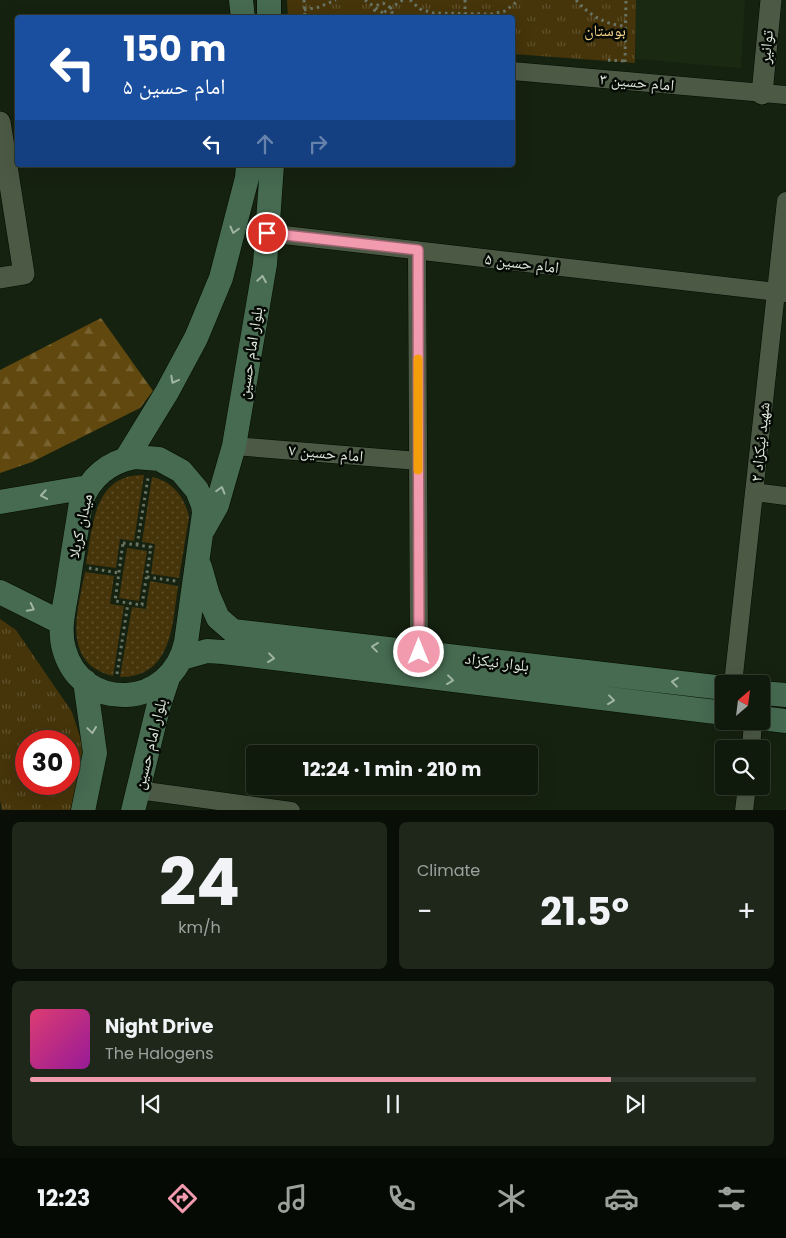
<!DOCTYPE html>
<meta charset="utf-8">
<style>
body{margin:0;font-family:Poppins,"Noto Naskh Arabic",sans-serif;background:#1e271a;color:#f1f3f6;height:100vh;display:flex;flex-direction:column;font-size:19px;white-space:nowrap}
*{box-sizing:border-box;margin:0}
p{font-size:16px;color:#9ca19d}
.icon{flex:none;width:28px;height:28px;fill:none;stroke:currentColor;stroke-width:2;stroke-linecap:round;stroke-linejoin:round}
.map{position:relative;height:810px;overflow:hidden}
.side{display:flex;flex-direction:column;gap:12px;padding:12px;background:#090e07;flex:1}
.side>*{flex:none}
.top-card{position:absolute;left:15px;top:15px;width:500px;height:152px;border-radius:5px;box-shadow:0 5px 20px #0002,0 0 0 1px #30382d;background:#1a4fa0;color:#fff;overflow:hidden}
.needle{width:32px;rotate:28deg}
.tools{position:absolute;left:715px;top:675px;display:grid;gap:10px}
.tools a{display:grid;place-items:center;width:55px;height:55px;border-radius:5px;background:#101a0c;box-shadow:0 5px 20px #0002,0 0 0 1px #30382d;font-size:25px}
.speed{position:absolute;left:15px;top:730px;display:flex;gap:10px;font-size:25px;font-weight:700;text-align:center}
.speed>*{display:grid;place-content:center;width:65px;height:65px;border-radius:50%;background:#101a0c;box-shadow:0 5px 20px #0002,0 0 0 1px #30382d;line-height:1}
.speed .limit{border:8px solid #d22;background:#fff;color:#111}
.pin{position:absolute;display:grid;place-items:center;width:42px;height:42px;color:#fff;margin:-21px;border:2px solid #fff;border-radius:50%;box-shadow:0 1px 5px #0007}
.me{position:absolute;width:55px;margin:-28px;rotate:0deg;stroke-linejoin:round;filter:drop-shadow(0 0 4px #0008)}
.turn{display:flex;align-items:center;gap:18px;height:105px;padding:0 25px;font-size:22px}
.turn .icon{width:65px;height:65px;stroke-width:2.5}
.turn b{display:block;font-size:35px;line-height:42px}
.lanes{display:flex;align-items:center;height:48px;padding:0 25px;background:#0003;justify-content:center;gap:25px;direction:ltr}
.lanes .off{opacity:.35}
.big{font-size:38px;font-weight:700;line-height:1.1}
.side .tile{flex:1;display:flex;flex-direction:column;justify-content:center;gap:8px;min-width:0;padding:0 18px;border-radius:8px;background:#1e271a}
.side .dial{align-items:center;gap:0}
.dial b{font-size:65px;line-height:1}
.song{display:flex;align-items:center;gap:15px}
.cover{width:60px;height:60px;border-radius:8px;background:linear-gradient(135deg,hsl(340 70% 55%),hsl(300 70% 35%))}
.played{height:5px;border-radius:2px;background:linear-gradient(90deg,#f29aae 80%,#30382d 80%)}
.keys{display:flex;justify-content:space-around;direction:ltr}
.heat{display:flex;justify-content:space-between;align-items:center;font-size:28px;direction:ltr}
.side .tiles{flex:1;display:grid;gap:12px;grid-template-columns:1fr 1fr}
.tile:last-child{grid-column:span 2}
.trip{position:absolute;left:246px;top:745px;width:292px;height:50px;border-radius:5px;background:#101a0c;box-shadow:0 5px 20px #0002,0 0 0 1px #30382d;font-weight:700;line-height:50px;text-align:center}
.menu{display:flex;height:80px;justify-content:space-around;align-items:center;background:#060a05;color:#9ca19d}
.menu .icon{width:35px;height:35px}
.menu .active{color:#f29aae}
.menu b{font-size:22px;color:#f1f3f6}
.map>svg:first-child{display:block}
.built{fill:#1a2a12}
.grass{fill:url(#grass-dots)}
.forest{fill:url(#forest-firs)}
.park{fill:url(#park-tufts);fill-rule:evenodd}
.lines{fill:none;stroke-linecap:round;stroke-linejoin:round}
.minor-casing{stroke:#030b00;stroke-width:19}
.tertiary-casing{stroke:#030b00;stroke-width:22}
.secondary-casing{stroke:#030b00;stroke-width:25}
.path{stroke:#697464;stroke-width:3;stroke-dasharray:2.5 4;stroke-linecap:butt}
.minor{stroke:#4c5a45;stroke-width:18}
.tertiary{stroke:#4c5a45;stroke-width:21}
.secondary{stroke:#466b51;stroke-width:24}
.oneway{stroke:#a1b5a4}
.route-casing{stroke:#9d6471;stroke-width:12}
.route{stroke:#f29aae;stroke-width:9}
.slow{stroke:#f59e0b;stroke-width:9}
.labels{text-anchor:middle;dominant-baseline:central;stroke-width:5;stroke-linejoin:round;paint-order:stroke}
.park-label{font-size:16px;fill:#fed88d;stroke:#050a04}
.street-label{font-size:16px;fill:#dee7db;stroke:#050a04}
</style>
<div class="map">
<svg width="786" height="811" viewBox="0 0 786 811">
<defs>
<pattern id="grass-dots" width="8" height="8" patternUnits="userSpaceOnUse" patternTransform="scale(1.25)"><rect width="8" height="8" fill="#46340a"/><path d="M2 2h.1M6 6h.1" fill="none" stroke="#60512d" stroke-width="1.8" stroke-linecap="round"/></pattern>
<pattern id="forest-firs" width="22" height="20" patternUnits="userSpaceOnUse" patternTransform="scale(1.25)"><rect width="22" height="20" fill="#61480e"/><path d="M5 1l3.5 6h-7zM16 11l3.5 6h-7z" fill="#776230"/></pattern>
<pattern id="park-tufts" width="24" height="20" patternUnits="userSpaceOnUse" patternTransform="scale(1.25)"><rect width="24" height="20" fill="#46340a"/><path d="M3 7l-1-3M5 7V3M7 7l1-3M15 17l-1-3M17 17v-4M19 17l1-3" fill="none" stroke="#60512d"/></pattern>
</defs>
<rect width="100%" height="100%" fill="#162210"/>
<path class="built" d="M 636,0 L 745,0 L 741,68 L 636,59 Z"/>
<path class="grass" d="M 144,475 L 134,541 L 120,539 L 116,568 L 86,564 C 93,527 93,474 144,475 Z
M 152,477 C 172,481 185,497 189,517 L 179,578 L 151,574 L 155,544 L 142,542 Z
M 127,548 L 147,551 L 139,601 L 119,598 Z
M 85,572 L 114,576 L 110,604 L 124,606 L 113,676 C 60,663 78,609 85,572 Z
M 150,581 L 178,586 C 172,624 173,677 120,677 L 132,607 L 146,609 Z"/>
<path class="forest" d="M 101,318 L 153,391 L 140,408 L 32,462 L 0,473 L 0,370 Z"/>
<path class="park" d="M 287,0 L 636,0 L 635,63 L 513,54 L 512,18 L 288,17 Z
M 0,619 L 16,630 L 72,712 L 85,752 L 72,810 L 2,810 L 0,800 ZM 26,741 L 69,741 L 69,784 L 26,784 Z"/>
<g class="lines">
<defs>
<path id="minor" d="M 512,71 L 786,95
M 267,233 L 786,293
M 417,250 L 419,652
M 234,446 L 418,461
M 754,492 L 786,496
M 733,684 L 786,201
M 751,749 L 753,721
M 138,790 L 291,811
M 744,811 L 747,786"/>
<path id="tertiary" d="M 762,94 L 771,0
M 0,122 L 24,274 L 0,278"/>
<path id="secondary" d="M 241,0 L 243,18
M 269,0 L 269,18
M 135,457 L 159,459 L 181,471 L 197,490 L 203,505 L 204,513 L 186,642 C 172,709 82,714 64,649 C 58,628 65,605 68,585 C 72,557 77,529 81,502 C 90,477 109,462 135,457 Z
M 126,459 L 167,392 L 196,338 L 221,278 L 247,178 L 248,165
M 0,502 L 88,487
M 204,528 L 217,505 L 234,446 L 265,264 L 272,165
M 200,567 L 208,595 L 218,618 L 233,631 L 724,688
M 0,592 L 62,623
M 182,658 L 207,651 L 223,652 L 724,713
M 761,693 L 786,695
M 761,718 L 786,721
M 83,811 L 95,753 L 85,681
M 133,811 L 158,708 L 168,678"/>
</defs>
<use href="#minor" class="minor-casing"/>
<use href="#tertiary" class="tertiary-casing"/>
<use href="#secondary" class="secondary-casing"/>
<path class="path" d="M 304,0 L 305,18
M 365,0 L 383,13
M 410,0 L 420,9 L 433,13 L 491,14 L 505,11 L 519,0
M 465,0 L 465,18
M 576,0 C 589,15 605,25 626,26
M 304,10 L 319,7 L 336,0
M 376,18 C 372,10 376,4 383,3 L 391,8 L 392,12 L 391,18
M 383,18 L 383,13 L 403,0
M 608,60 L 625,61
M 625,62 L 626,0
M 123,543 L 151,547 L 142,605 L 115,601 Z
M 137,545 L 148,478
M 89,568 L 119,573
M 147,577 L 176,581
M 117,674 L 128,603"/>
<use href="#minor" class="minor"/>
<use href="#tertiary" class="tertiary"/>
<use href="#secondary" class="secondary"/>
</g>
<defs><path id="oneway-chevron" d="M-2-3.5L2.5 0L-2 3.5" fill="none" stroke-width="1.6" stroke-linecap="round" stroke-linejoin="round" transform="scale(1.25)"/></defs>
<g class="oneway">
<use href="#oneway-chevron" transform="translate(234 230) rotate(105)"/>
<use href="#oneway-chevron" transform="translate(262 279) rotate(-81)"/>
<use href="#oneway-chevron" transform="translate(174 380) rotate(118)"/>
<use href="#oneway-chevron" transform="translate(221 490) rotate(-74)"/>
<use href="#oneway-chevron" transform="translate(44 495) rotate(170)"/>
<use href="#oneway-chevron" transform="translate(31 608) rotate(27)"/>
<use href="#oneway-chevron" transform="translate(375 647) rotate(-173)"/>
<use href="#oneway-chevron" transform="translate(271 658) rotate(7)"/>
<use href="#oneway-chevron" transform="translate(450 680) rotate(7)"/>
<use href="#oneway-chevron" transform="translate(675 682) rotate(-173)"/>
<use href="#oneway-chevron" transform="translate(611 700) rotate(7)"/>
<use href="#oneway-chevron" transform="translate(92 730) rotate(82)"/>
</g>
<g class="lines">
<defs>
<path id="route" d="M 267,233 L 418,250 L 419,652"/>
</defs>
<use href="#route" class="route-casing"/>
<use href="#route" class="route"/>
<path class="slow" d="M 418,359 L 418,470"/>
</g>
<g class="labels">
<g class="park-label">
<text x="605" y="30">بوستان</text>
</g>
<g class="street-label">
<text transform="translate(766 47) rotate(-85)">توانیر</text>
<text transform="translate(637 82) rotate(5)">امام حسین ۳</text>
<text transform="translate(522 263) rotate(7)">امام حسین ۵</text>
<text transform="translate(250 353) rotate(-81)">بلوار امام حسین</text>
<text transform="translate(760 442) rotate(-84)">شهید نیکزاد ۲</text>
<text transform="translate(326 453) rotate(5)">امام حسین ۷</text>
<text transform="translate(80 526) rotate(-78)">میدان کربلا</text>
<text transform="translate(497 662) rotate(7)">بلوار نیکزاد</text>
<text transform="translate(150 744) rotate(-76)">بلوار امام حسین</text>
</g>
</g>
</svg>
<div class="tools">
<a><svg class="needle" viewBox="-14 -14 28 28"><path d="M0-13l5 13h-10z" fill="#e53935"/><path d="M0 13l5-13h-10z" fill="#9ca19d"/></svg></a>
<a><svg class="icon" aria-label="search" viewBox="0 0 24 24"><circle cx="10" cy="10" r="6"/><path d="M15 15l6 6"/></svg></a>
</div>
<div class="speed"><div class="limit">30</div></div>
<div class="pin" style="left:267px;top:233px;background:#d93025"><svg class="icon" aria-label="arrive" viewBox="0 0 24 24"><path d="M6 21V4h12l-3 4 3 4H6"/></svg></div>
<svg class="me" style="left:419px;top:652px" viewBox="-20 -20 40 40"><circle r="17" fill="#f29aae" stroke="#fff" stroke-width="3"/><path d="M0-11L8 9 0 5-8 9z" fill="#fff"/></svg>
<div class="trip">12:24 · 1 min · 210 m</div>
<div class="top-card">
<div class="turn"><svg class="icon" aria-label="left" viewBox="0 0 24 24"><path d="M17 20v-9H6M10 6l-5 5 5 5"/></svg><div><b>150 m</b>امام حسین ۵</div></div>
<div class="lanes"><svg class="icon" aria-label="left" viewBox="0 0 24 24"><path d="M17 20v-9H6M10 6l-5 5 5 5"/></svg><svg class="icon off" aria-label="ahead" viewBox="0 0 24 24"><path d="M12 20V5M6 11l6-6 6 6"/></svg><svg class="icon off" aria-label="right" viewBox="0 0 24 24"><path d="M7 20v-9h11M14 6l5 5-5 5"/></svg></div>
</div>
</div>
<section class="side">
<div class="tiles">
<div class="tile dial"><b>24</b><p>km/h</p></div>
<div class="tile"><p>Climate</p>
<div class="heat"><a>−</a><b class="big">21.5°</b><a>+</a></div>
</div>
<div class="tile">
<div class="song"><i class="cover"></i><div><b>Night Drive</b><p>The Halogens</p></div></div>
<div class="played"></div>
<div class="keys"><svg class="icon" aria-label="previous" viewBox="0 0 24 24"><path d="M18 5L8 12l10 7zM5 5v14"/></svg><svg class="icon" aria-label="pause" viewBox="0 0 24 24"><path d="M8 5v14M16 5v14"/></svg><svg class="icon" aria-label="next" viewBox="0 0 24 24"><path d="M6 5l10 7-10 7zM19 5v14"/></svg></div>
</div>
</div>
</section>
<nav class="menu">
<b>12:23</b>
<svg class="icon active" aria-label="directions" viewBox="0 0 24 24"><path d="M12 3l9 9-9 9-9-9zM9 14v-3h6M13 9l2 2-2 2"/></svg>
<svg class="icon" aria-label="music" viewBox="0 0 24 24"><path d="M9 18V5l10-2v13"/><circle cx="6" cy="18" r="3"/><circle cx="16" cy="16" r="3"/></svg>
<svg class="icon" aria-label="phone" viewBox="0 0 24 24"><path d="M5 4h4l2 5-3 2q2 4 5 5l2-3 5 2v4C11 20 4 13 5 4z"/></svg>
<svg class="icon" aria-label="climate" viewBox="0 0 24 24"><path d="M12 3v18M4 7l16 10M4 17L20 7"/></svg>
<svg class="icon" aria-label="car" viewBox="0 0 24 24"><path d="M5 17H2v-5l4-1 3-4h7l3 4 3 1v5h-3M9 17h6M6 11h13"/><circle cx="7" cy="17" r="2"/><circle cx="17" cy="17" r="2"/></svg>
<svg class="icon" aria-label="filters" viewBox="0 0 24 24"><path d="M4 7h16M4 17h16"/><circle cx="9" cy="7" r="2"/><circle cx="15" cy="17" r="2"/></svg>
</nav>
